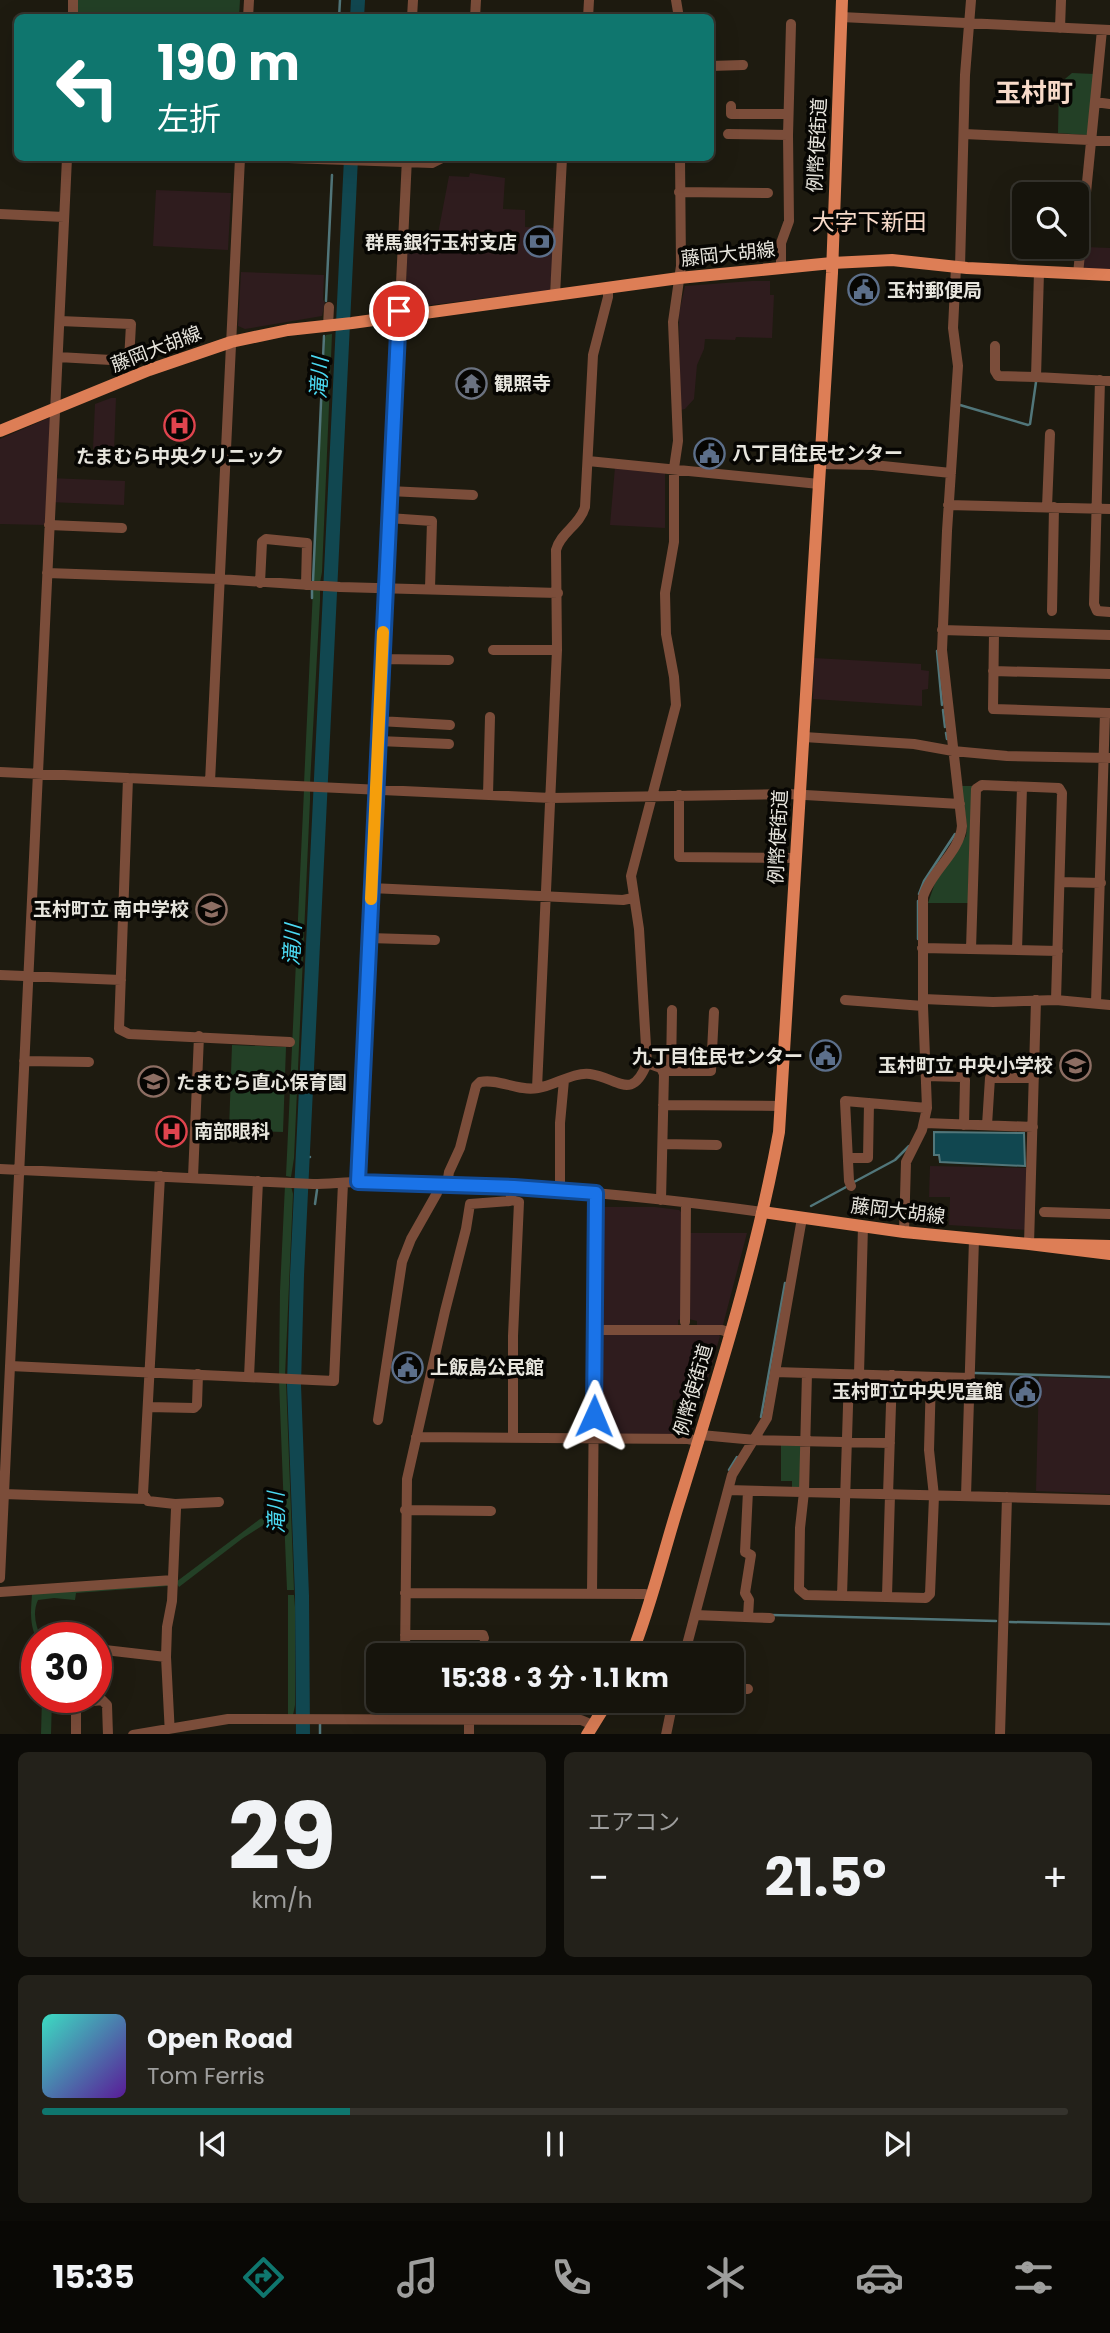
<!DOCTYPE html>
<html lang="ja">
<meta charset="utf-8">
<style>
body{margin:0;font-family:Poppins,"Noto Sans JP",sans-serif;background:#23211a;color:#f1f3f6;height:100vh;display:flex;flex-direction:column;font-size:26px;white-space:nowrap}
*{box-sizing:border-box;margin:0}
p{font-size:23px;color:#9e9e9d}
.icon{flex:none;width:38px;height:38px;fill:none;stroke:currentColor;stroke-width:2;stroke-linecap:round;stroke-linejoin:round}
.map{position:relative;height:1734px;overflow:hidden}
.details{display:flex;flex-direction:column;gap:18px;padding:18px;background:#0c0b07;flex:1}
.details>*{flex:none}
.top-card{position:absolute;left:14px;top:14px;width:700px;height:147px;border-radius:10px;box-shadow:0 7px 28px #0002,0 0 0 2px #35332d;background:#0f766e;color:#fff;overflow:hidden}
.controls{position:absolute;left:1012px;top:182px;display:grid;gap:14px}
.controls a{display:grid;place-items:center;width:77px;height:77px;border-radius:10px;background:#16140c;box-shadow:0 7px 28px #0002,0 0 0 2px #35332d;font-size:35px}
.speed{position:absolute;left:21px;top:1622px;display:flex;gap:14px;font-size:35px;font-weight:700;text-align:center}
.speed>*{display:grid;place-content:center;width:91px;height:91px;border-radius:50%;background:#16140c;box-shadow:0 7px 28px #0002,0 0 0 2px #35332d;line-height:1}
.speed .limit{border:10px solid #d22;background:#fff;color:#111}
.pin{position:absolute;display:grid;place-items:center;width:60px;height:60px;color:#fff;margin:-30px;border:4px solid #fff;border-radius:50%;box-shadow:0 2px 7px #0007}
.me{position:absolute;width:77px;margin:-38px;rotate:1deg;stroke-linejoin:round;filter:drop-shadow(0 0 5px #0008)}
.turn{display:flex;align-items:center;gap:24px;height:147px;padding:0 28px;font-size:32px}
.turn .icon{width:91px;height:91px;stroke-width:2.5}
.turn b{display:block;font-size:49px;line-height:60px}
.big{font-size:52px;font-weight:700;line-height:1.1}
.details .widget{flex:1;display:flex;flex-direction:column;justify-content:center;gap:10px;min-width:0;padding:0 24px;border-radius:10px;background:#23211a}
.details .dial{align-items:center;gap:0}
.dial b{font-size:91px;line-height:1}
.song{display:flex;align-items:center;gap:21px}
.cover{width:84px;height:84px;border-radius:10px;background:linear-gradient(135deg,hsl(170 70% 55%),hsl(270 70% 35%))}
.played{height:7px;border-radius:4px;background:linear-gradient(90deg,#0f766e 30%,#35332d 30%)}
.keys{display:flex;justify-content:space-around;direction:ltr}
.heat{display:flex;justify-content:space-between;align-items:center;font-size:38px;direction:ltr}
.details .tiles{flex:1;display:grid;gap:18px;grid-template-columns:1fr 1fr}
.widget:last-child{grid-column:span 2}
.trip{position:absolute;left:366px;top:1643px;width:378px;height:70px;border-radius:10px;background:#16140c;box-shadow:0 7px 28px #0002,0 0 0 2px #35332d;font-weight:700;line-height:70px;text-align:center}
.tab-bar{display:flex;height:112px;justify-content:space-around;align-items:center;background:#090805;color:#9e9e9d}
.tab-bar .icon{width:49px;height:49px}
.tab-bar .active{color:#0f766e}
.tab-bar b{font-size:32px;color:#f1f3f6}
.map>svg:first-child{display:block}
.commercial{fill:#2f1c1e}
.green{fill:#234026}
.water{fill:#114750;stroke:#51767a;stroke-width:2}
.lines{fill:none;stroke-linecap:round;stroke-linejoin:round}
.stream{stroke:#51767a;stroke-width:2.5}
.river{stroke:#114750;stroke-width:14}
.minor{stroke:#7b4d3a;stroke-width:10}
.major{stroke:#dd7e56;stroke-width:12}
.route-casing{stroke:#114b97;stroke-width:18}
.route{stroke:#1a73e8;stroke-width:12}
.slow{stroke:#f59e0b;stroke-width:12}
.labels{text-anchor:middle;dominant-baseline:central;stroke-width:7;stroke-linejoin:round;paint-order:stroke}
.street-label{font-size:19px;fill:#e7e5dd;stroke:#070603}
.poi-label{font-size:19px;font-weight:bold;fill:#e7e5dd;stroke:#070603;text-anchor:start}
.water-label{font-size:21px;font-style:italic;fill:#4ad8f1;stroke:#070603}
.quarter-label{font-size:23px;fill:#f7dac9;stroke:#070603}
.district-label{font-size:26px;font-weight:bold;fill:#f7dac9;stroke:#070603}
</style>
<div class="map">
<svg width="1110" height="1735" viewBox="0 0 1110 1735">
<rect width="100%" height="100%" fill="#1e1b10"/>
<path class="commercial" d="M 470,173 L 505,178 L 503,209 L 525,210 L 525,227 L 556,228 L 550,290 L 408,308 L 405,307 L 408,240 L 437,239 L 449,176 L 469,177 Z
M 156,190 L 231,193 L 228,250 L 153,246 Z
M 1085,247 L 1110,248 L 1110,270 L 1086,269 L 1083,266 Z
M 241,272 L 324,275 L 323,300 L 325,302 L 322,316 L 245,329 L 238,326 Z
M 752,281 L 770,281 L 770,295 L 774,295 L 772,338 L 736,337 L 735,340 L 705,339 L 704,349 L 697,365 L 694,399 L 685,409 L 680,410 L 679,313 L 685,286 Z
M 111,398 L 116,398 L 114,451 L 93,449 L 95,404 Z
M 51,417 L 48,478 L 125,481 L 124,505 L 48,502 L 46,525 L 0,524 L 0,439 Z
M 615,467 L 665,470 L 665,528 L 610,525 Z
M 814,658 L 921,664 L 921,670 L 929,671 L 928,689 L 922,690 L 922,706 L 813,699 Z
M 930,1166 L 1027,1168 L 1026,1230 L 949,1225 L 950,1197 L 929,1197 Z
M 604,1207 L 655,1207 L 679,1210 L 682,1213 L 681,1319 L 678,1320 L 678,1326 L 602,1326 L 598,1323 L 599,1212 Z
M 689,1233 L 747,1233 L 723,1325 L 697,1325 L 697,1321 L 689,1319 Z
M 602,1332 L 718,1334 L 720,1336 L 702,1400 L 673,1400 L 672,1418 L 696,1418 L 691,1435 L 596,1435 L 598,1336 Z
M 1039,1377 L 1110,1379 L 1110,1494 L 1036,1491 Z"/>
<path class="green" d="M 78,0 L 240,0 L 239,17 L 77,18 Z
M 1072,73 L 1094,74 L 1089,133 L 1086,135 L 1058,133 L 1059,84 Z
M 332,334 L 322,572 L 320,583 L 313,583 L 325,339 L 326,335 Z
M 313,589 L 320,589 L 320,601 L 310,784 L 304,784 Z
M 961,786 L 972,786 L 968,903 L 928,903 L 935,883 L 966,836 L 967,827 Z
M 304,790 L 310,791 L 310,800 L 294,1158 L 291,1177 L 286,1176 Z
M 232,1045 L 286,1047 L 283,1132 L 229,1130 Z
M 285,1185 L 291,1186 L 293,1194 L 285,1376 L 279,1376 L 280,1291 Z
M 279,1381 L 286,1381 L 294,1590 L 287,1590 L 284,1516 L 276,1517 L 243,1538 L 179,1587 L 176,1582 L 260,1519 L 284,1511 Z
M 781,1444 L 799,1445 L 802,1448 L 801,1485 L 798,1488 L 792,1488 L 792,1481 L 781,1481 Z
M 168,1583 L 168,1586 L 76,1593 L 75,1600 L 54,1598 L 38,1600 C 32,1613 36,1626 41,1638 L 37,1639 C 29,1624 31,1610 32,1594 Z
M 288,1595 L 294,1595 L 295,1607 L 295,1705 L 293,1715 L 288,1716 Z
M 42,1698 L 52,1698 L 51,1734 L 41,1734 Z"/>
<path class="water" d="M 934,1132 L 1024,1133 L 1025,1166 L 940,1162 L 939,1155 L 934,1155 Z"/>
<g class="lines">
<path class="stream" d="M 339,18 L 340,0
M 326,301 L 332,175
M 960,405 L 1028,425 L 1030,424 L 1036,382
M 313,581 L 324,336
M 312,598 L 312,589
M 937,651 L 942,705
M 943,710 L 945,727
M 946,733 L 947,739
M 919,894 L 924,881 L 955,834
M 918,939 L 918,901
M 302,1157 L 310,1157
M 854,1182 L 895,1160 L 909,1146
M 315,1204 L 317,1190
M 811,1206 L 848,1186
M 975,1373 L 1110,1377
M 761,1417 L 785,1283
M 729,1470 L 737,1457
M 772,1615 L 996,1621
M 1010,1622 L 1110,1624
M 320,1735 L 320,1724"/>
<path class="river" d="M 357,18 L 358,0
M 303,1735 L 302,1596 L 294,1385 L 297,1275 L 351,158"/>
<path class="minor" d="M 676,0 L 679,18
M 841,17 L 1110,30
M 73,18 L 73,0
M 248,18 L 249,0
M 412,18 L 413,0
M 475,18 L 476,0
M 588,18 L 589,0
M 1060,28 L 1061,0
M 710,66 L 743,65
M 1095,102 L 1110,104
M 731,106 L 731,114 L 788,114
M 728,134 L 788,135
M 964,134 L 1110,141
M 289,158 L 432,163 L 442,158
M 679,192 L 768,193
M 0,214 L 64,217
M 781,267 L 781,243 L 789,221 L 788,135 L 791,24
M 960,267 L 965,75 L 971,0
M 1039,272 L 1036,377 L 1110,381
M 1078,274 L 1102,30
M 555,295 L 562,158
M 328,326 L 329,307
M 995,346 L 995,371 L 998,376 L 1036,377
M 58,357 L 129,361 L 131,324 L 60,321
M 1100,380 L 1094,604 L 1097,611 L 1110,612
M 588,461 L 819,484
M 820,464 L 873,465 L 951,473
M 389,491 L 473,495
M 948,505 L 1110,509
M 1047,507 L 1050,434
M 388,518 L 432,521 L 430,588
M 49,525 L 122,528
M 47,573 L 219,579 L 340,587 L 558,593
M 260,583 L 262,542 L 266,539 L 307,543 L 306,585
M 1052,611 L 1054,507
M 942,630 L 1110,635
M 994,632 L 993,709 L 1109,713
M 493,650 L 557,650
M 382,659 L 449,660
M 993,671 L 1110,674
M 379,721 L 450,725
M 804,737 L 914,744 L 953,751 L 1007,756 L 1110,758
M 379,741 L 449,744
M 0,772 L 551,798 L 788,794 L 960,804
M 128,778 L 119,1029 L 129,1034 L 290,1042
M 210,782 L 240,158
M 488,795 L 490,717
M 679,795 L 679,857 L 796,858
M 1060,882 L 1101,883
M 371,888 L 623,900 L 633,898
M 369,938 L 435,940
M 922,948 L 1058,951
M 971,949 L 976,789 L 982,785 L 1059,788 L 1062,793 L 1056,1000
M 1017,950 L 1022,787
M 0,975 L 121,980
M 923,999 L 993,1002 L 1056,1000 L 1110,1005
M 845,1000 L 923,1006
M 1096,1003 L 1105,713
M 24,1061 L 89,1062
M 647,1063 L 661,1068 L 664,1074 L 661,1200
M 663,1071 L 711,1071 L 714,1012
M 671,1071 L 672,1010
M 926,1076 L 962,1077 L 965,1080 L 964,1125
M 537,1088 L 557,650 L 556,550 C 560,533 580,525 585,507 L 593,355 L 608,297 L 608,288
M 663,1105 L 781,1106
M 925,1123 L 1033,1127
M 987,1125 L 990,1078 L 1034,1078
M 663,1144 L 717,1145
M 848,1158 L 868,1158 L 869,1103
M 0,1169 L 313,1184 C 329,1184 345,1182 361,1182 C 495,1182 629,1194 762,1212
M 160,1176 L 143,1494 L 148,1501 L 175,1504 L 176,1509 L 172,1601 L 167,1627 L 166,1657 L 170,1735
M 193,1177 L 199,1036
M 358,1182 L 407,158
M 447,1184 L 449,1172 L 460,1148 L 476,1086 L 480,1082 C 499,1078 518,1092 538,1088 C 556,1085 573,1072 590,1074 C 618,1078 632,1102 647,1063 L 639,929 L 631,876 L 676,705 L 674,677 L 666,634 L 665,593 L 674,542 L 674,468 L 678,441 L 673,322 L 681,266 L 680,158
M 851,1186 L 849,1181 L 845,1101 L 927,1108
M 560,1190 L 560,1123 L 564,1080
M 511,1200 L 519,1202 L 513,1336 L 513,1438
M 1044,1212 L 1110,1214
M 904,1232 L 906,1162 L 922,1130 L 927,1108 L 923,1006 L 923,897 C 931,871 960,852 962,826 L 942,650 L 947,531 L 958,366 L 953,328 L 956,267
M 1029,1244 L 1036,1000
M 685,1322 L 686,1203
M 595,1330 L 722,1330 L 730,1333
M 10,1366 L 334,1381 L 343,1183
M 775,1372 L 970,1378
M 807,1373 L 804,1492 L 800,1528 L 799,1589 L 806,1595 L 926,1598 L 930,1594 L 934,1496 L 929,1450 L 931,1377
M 859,1374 L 863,1226
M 249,1377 L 258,1181
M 148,1407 L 194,1408 L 197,1405 L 198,1374
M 378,1420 L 402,1262 L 411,1239 L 437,1193 L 439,1184
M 701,1435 L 755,1440 L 890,1443
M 416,1437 L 688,1439 L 699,1441
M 728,1490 L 1110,1500
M 4,1494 L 145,1499
M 888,1495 L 892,1375
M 966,1496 L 974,1239
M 175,1504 L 219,1502
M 405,1510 L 491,1511
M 0,1578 L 67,158
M 0,1592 L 173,1580
M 405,1593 L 645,1594 L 651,1596
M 592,1594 L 596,1193
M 842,1596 L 849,1375
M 887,1596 L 890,1495
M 695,1615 L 770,1618
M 748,1617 L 749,1600 L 745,1593 L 751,1555 L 745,1552 L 748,1491
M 405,1635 L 483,1635 L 484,1638
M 96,1649 L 166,1657
M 405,1656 L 407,1479 L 445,1311 L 466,1229 L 470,1204 L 510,1201 L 513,1187
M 684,1656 L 732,1475 L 767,1418 L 802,1218
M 732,1689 L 748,1689
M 404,1718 L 404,1701
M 76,1735 L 76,1703 L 102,1700 L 107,1705 L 108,1735
M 133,1735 L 228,1719 L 581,1720 L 593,1725
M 469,1735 L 469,1719
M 666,1735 L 673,1701
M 1000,1735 L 1007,1497"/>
<path class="major" d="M 0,431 L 149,370 L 231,342 L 288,330 L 352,323 L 679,278 L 832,263 L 892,260 L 967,268 L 1110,275
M 762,1212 L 904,1232 L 1029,1244
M 1110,1246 L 1029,1244 L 1110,1254
M 631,1656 C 651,1606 663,1554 679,1503 C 717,1381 756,1258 779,1132 L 832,273 L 842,0
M 587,1735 L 608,1701"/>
</g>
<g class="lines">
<defs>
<path id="route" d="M 399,311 L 358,1182 L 514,1187 L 596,1193 L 594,1416"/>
</defs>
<use href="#route" class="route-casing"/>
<use href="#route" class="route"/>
<path class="slow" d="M 371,899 L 383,632"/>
</g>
<defs>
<symbol id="bank-ring" viewBox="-11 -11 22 22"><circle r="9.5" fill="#070603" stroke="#5c6f8a" stroke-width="1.5"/><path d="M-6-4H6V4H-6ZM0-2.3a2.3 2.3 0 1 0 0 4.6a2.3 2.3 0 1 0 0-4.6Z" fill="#5c6f8a"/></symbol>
<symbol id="civic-ring" viewBox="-11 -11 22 22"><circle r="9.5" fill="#070603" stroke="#5c6f8a" stroke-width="1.5"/><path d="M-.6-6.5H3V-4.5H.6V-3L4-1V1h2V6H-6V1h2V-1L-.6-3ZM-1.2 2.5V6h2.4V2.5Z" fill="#5c6f8a"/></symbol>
<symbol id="temple-ring" viewBox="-11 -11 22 22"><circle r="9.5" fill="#070603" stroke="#6b7280" stroke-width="1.5"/><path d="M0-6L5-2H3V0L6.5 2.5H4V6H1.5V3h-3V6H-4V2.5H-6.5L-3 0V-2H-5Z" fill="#6b7280"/></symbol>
<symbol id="hospital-ring" viewBox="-11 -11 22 22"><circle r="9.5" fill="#070603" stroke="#e0444e" stroke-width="1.5"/><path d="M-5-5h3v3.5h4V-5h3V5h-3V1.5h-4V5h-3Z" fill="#e0444e"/></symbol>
<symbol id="school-ring" viewBox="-11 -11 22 22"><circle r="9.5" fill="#070603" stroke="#8d6e63" stroke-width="1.5"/><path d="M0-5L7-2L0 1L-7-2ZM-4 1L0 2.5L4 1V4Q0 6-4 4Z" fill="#8d6e63"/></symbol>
</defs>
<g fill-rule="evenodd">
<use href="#bank-ring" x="522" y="224" width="35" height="35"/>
<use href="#civic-ring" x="846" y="272" width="35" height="35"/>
<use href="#temple-ring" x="454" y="366" width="35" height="35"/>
<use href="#hospital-ring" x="162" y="408" width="35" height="35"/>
<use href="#civic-ring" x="692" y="436" width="35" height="35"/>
<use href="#school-ring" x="194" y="892" width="35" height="35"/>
<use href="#civic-ring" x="808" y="1038" width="35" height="35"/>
<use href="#school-ring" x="1058" y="1048" width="35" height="35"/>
<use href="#school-ring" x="136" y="1064" width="35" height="35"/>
<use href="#hospital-ring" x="154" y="1114" width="35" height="35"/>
<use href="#civic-ring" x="390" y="1350" width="35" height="35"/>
<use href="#civic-ring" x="1008" y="1374" width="35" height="35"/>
</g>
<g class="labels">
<g class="street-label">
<text transform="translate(817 145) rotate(-87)">例幣使街道</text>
<text transform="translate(728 254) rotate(-6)">藤岡大胡線</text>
<text transform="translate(156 349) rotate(-21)">藤岡大胡線</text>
<text transform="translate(778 837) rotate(-87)">例幣使街道</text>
<text transform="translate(898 1211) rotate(7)">藤岡大胡線</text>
<text transform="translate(693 1390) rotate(-74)">例幣使街道</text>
</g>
<g class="poi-label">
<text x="517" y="242" text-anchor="end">群馬銀行玉村支店</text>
<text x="887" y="290">玉村郵便局</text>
<text x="494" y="383">観照寺</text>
<text x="732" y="453">八丁目住民センター</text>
<text x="180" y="456" text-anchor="middle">たまむら中央クリニック</text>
<text x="189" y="909" text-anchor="end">玉村町立 南中学校</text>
<text x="803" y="1056" text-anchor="end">九丁目住民センター</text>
<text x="1053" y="1065" text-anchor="end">玉村町立 中央小学校</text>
<text x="176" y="1082">たまむら直心保育園</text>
<text x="194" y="1131">南部眼科</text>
<text x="430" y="1367">上飯島公民館</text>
<text x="1003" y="1391" text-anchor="end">玉村町立中央児童館</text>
</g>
<g class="water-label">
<text transform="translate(319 378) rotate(-87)">滝川</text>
<text transform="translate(292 945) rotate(-87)">滝川</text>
<text transform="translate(276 1513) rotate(-91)">滝川</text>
</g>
<g class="quarter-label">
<text x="869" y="222">大字下新田</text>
</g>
<g class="district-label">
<text x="1034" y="93">玉村町</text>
</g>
</g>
</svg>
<div class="controls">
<a><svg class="icon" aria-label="search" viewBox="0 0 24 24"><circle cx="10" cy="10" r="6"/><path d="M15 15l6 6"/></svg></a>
</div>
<div class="speed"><div class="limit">30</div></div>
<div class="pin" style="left:399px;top:311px;background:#d93025"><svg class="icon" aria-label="arrive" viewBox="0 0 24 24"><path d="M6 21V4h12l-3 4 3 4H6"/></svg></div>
<svg class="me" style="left:594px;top:1416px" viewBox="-20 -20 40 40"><path d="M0-17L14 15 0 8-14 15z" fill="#1a73e8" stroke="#fff" stroke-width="4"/></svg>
<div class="trip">15:38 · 3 分 · 1.1 km</div>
<div class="top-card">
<div class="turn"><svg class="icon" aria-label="left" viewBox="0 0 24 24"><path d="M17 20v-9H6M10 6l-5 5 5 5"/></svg><div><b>190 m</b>左折</div></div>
</div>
</div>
<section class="details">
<div class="tiles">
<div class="widget dial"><b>29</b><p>km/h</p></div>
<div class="widget"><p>エアコン</p>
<div class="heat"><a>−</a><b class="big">21.5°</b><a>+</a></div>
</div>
<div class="widget">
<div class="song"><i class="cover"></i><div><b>Open Road</b><p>Tom Ferris</p></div></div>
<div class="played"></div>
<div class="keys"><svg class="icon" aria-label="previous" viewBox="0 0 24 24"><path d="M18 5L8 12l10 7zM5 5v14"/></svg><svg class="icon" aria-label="pause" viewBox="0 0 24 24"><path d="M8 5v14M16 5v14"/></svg><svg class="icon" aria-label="next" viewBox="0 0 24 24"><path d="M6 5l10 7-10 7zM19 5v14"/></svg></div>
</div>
</div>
</section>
<nav class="tab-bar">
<b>15:35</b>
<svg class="icon active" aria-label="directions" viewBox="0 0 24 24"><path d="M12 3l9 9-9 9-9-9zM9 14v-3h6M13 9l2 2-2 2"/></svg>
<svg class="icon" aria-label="music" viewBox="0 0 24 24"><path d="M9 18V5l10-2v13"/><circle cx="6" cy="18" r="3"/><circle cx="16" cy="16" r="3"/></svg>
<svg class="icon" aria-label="phone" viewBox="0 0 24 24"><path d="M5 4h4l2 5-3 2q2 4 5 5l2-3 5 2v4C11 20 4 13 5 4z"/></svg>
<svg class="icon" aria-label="climate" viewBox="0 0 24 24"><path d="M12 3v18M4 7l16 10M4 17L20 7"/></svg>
<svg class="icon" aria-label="car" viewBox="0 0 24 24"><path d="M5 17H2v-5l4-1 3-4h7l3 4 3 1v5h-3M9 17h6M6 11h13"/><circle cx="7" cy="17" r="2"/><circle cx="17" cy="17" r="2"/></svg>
<svg class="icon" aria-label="filters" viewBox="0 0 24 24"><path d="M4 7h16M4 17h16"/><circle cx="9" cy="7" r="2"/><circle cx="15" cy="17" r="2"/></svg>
</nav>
